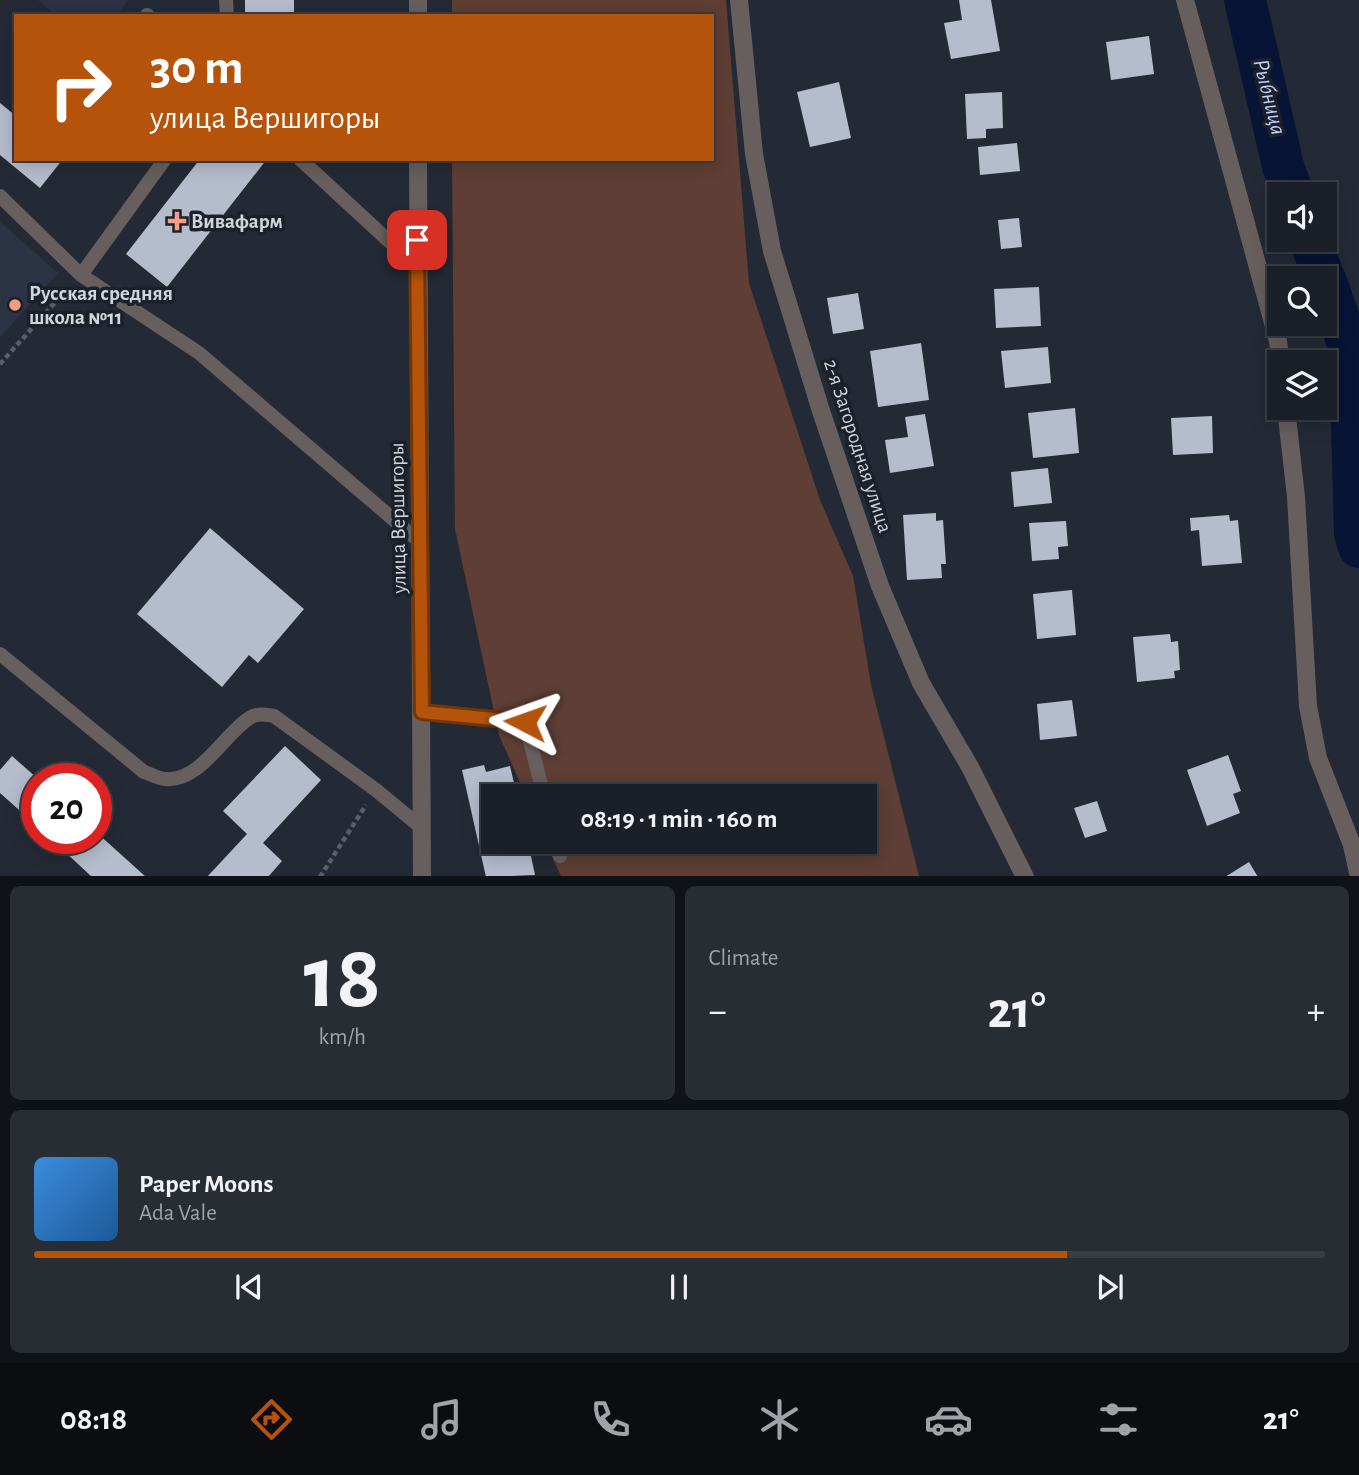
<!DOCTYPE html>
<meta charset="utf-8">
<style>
body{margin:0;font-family:"Alegreya Sans",sans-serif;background:#282d34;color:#f1f3f6;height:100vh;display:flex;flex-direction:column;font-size:26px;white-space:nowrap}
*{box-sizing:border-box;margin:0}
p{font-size:23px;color:#a0a3a8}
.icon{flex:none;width:38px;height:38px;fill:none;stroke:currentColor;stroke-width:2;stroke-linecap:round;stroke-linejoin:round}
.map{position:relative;height:876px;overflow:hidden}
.drawer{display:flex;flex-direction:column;gap:10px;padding:10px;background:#0f1216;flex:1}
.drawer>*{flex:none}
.hud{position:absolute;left:14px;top:14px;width:700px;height:147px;border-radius:0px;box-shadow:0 4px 18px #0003,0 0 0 2px #393e45;background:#b45309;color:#fff;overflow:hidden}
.controls{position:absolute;left:1267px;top:182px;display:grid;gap:14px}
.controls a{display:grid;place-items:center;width:70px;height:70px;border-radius:0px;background:#1b2028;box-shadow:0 4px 18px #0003,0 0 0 2px #393e45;font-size:35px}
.speed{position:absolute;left:21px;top:763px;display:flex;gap:14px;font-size:35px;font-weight:700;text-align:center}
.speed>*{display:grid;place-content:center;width:91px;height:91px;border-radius:50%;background:#1b2028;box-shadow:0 4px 18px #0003,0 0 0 2px #393e45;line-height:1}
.speed .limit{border:10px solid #d22;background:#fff;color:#111}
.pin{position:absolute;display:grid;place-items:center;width:60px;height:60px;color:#fff;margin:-30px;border-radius:14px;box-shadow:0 4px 10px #0006}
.me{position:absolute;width:77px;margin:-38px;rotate:274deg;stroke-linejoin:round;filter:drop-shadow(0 0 5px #0008)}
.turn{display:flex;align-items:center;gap:24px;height:147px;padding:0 21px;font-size:32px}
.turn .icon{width:91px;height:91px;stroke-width:2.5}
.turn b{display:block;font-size:49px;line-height:60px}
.big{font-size:52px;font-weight:700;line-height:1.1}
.drawer .widget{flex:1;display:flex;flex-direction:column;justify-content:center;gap:10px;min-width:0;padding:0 24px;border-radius:10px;background:#282d34}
.drawer .dial{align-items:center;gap:0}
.dial b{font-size:91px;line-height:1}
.song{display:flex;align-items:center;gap:21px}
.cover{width:84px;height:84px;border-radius:10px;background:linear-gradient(135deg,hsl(210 70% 55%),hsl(210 70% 35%))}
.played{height:7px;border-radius:4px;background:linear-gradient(90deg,#b45309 80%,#393e45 80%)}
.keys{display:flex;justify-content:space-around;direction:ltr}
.heat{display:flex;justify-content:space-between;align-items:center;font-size:38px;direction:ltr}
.drawer .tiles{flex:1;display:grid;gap:10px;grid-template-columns:1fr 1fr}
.widget:last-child{grid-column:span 2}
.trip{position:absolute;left:481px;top:784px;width:396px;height:70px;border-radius:0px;background:#1b2028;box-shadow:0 4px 18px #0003,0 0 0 2px #393e45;font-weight:700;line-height:70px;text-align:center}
.menu{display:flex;height:112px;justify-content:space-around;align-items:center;background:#0b0d10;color:#a0a3a8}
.menu .icon{width:49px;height:49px}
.menu .active{color:#b45309}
.menu b{font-size:32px;color:#f1f3f6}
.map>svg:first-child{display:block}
.built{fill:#2b3344}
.green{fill:#5e3e35}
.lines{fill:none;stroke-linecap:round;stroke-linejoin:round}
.river{stroke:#081436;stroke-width:42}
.building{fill:#b5bccc}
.path{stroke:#595e68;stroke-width:4.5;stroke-dasharray:5 3.5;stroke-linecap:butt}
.lane{stroke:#665f5d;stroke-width:14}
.street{stroke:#665f5d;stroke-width:18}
.route-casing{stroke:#753606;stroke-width:18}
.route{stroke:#b45309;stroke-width:12}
.poi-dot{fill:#f49e87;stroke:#1b202b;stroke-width:2.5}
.labels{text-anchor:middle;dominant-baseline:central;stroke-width:7;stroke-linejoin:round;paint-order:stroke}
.poi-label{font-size:21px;font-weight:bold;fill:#d0d4dc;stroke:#1b202b;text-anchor:start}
.street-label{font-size:21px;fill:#d0d4dc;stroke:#1b202b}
.water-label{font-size:23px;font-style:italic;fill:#c0d2fb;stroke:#1b202b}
</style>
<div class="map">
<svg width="1359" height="877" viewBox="0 0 1359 877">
<rect width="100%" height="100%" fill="#242a35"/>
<path class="built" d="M 38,0 L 128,0 L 116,16 L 58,16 Z
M 0,222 L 58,273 L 0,337 Z"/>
<path class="green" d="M 452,0 L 726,0 L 749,283 L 820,500 L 853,576 L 871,685 L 919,876 L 561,876 L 545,842 L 864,842 L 864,796 L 526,796 L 499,735 L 455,529 L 452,159 L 712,159 L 712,16 L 452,16 Z"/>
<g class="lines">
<path class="river" d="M 1245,0 L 1283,166 L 1293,194
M 1310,240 L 1324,278
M 1325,279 L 1350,349 L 1355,534 L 1359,547"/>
</g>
<path class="building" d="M 245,0 L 294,0 L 294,16 L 245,16 Z
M 959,0 L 991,0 L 1000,51 L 951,59 L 944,23 L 962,20 Z
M 1149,36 L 1154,74 L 1111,80 L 1106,42 Z
M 839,82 L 851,138 L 810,147 L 797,92 Z
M 1002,92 L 1003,128 L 986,129 L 986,138 L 967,139 L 965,94 Z
M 0,103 L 16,116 L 16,159 L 63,159 L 40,188 L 0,155 Z
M 1017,143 L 1020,171 L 980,175 L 978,147 Z
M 200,159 L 267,159 L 167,287 L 126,254 Z
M 1019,218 L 1022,247 L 1001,249 L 998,220 Z
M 1039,287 L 1041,326 L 996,328 L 994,289 Z
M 858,293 L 864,329 L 833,334 L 827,298 Z
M 921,343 L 929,400 L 878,407 L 870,351 Z
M 1048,347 L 1051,383 L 1005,388 L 1001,351 Z
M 1075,408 L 1079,453 L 1033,458 L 1028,413 Z
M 925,414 L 934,466 L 890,473 L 885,440 L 908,437 L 905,417 Z
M 1212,416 L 1213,453 L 1173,455 L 1171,418 Z
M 1048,468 L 1052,503 L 1014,507 L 1011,472 Z
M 936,513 L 936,521 L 943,520 L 946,564 L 941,564 L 942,578 L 907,580 L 903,515 Z
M 1229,515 L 1230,521 L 1238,520 L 1242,563 L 1202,566 L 1199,530 L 1191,531 L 1190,518 Z
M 1066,521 L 1068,546 L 1058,547 L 1059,559 L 1032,561 L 1029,523 Z
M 210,528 L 304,609 L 258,663 L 249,655 L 222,687 L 137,614 Z
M 1072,590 L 1076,635 L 1037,639 L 1033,594 Z
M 1170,634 L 1171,642 L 1178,641 L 1180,670 L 1174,671 L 1175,678 L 1137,682 L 1133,637 Z
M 1072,700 L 1077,736 L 1040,740 L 1037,704 Z
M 285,746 L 321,780 L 263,843 L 282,861 L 268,877 L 207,877 L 247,834 L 223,811 Z
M 1228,755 L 1241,791 L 1233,794 L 1240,813 L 1207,826 L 1187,770 Z
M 12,756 L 37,778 L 37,826 L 0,793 L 0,770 Z
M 484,765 L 486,772 L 510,766 L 517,796 L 494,796 L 494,842 L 528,842 L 535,875 L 486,877 L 462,770 Z
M 1097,801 L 1107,831 L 1085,838 L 1074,808 Z
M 96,832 L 146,877 L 92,877 L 50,838 L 96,838 Z
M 1249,862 L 1258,877 L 1225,877 Z"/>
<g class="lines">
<path class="path" d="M 0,364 L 68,288
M 320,877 L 366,805"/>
<path class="lane" d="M 226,0 L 227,16
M 147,15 L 148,16
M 300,159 L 417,267
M 0,196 L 81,275 L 199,353 L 421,543
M 81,275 L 165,159
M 0,654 L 144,772 C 151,774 159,779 165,779 C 201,783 226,730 253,716 C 260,713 267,715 274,716 L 376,790 L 422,828
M 422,711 L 525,722 L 544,796
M 556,842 L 560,856"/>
<path class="street" d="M 739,0 L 754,154 L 772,251 L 821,411 L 880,586 L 921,683 L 970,767 L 1025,877
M 1185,0 L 1278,341 L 1281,362
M 418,16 L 418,0
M 418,159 L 422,877
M 1286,408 L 1296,497 L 1308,706 L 1318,758 L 1352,845 L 1359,877"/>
</g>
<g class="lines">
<defs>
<path id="route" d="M 417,240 L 422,712 L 525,722"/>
</defs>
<use href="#route" class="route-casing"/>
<use href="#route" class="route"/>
</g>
<g class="poi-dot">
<path d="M173.5 210.5h7v7h7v7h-7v7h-7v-7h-7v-7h7z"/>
<circle cx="15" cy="305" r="7"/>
</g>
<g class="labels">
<g class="poi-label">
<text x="191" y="221">Вивафарм</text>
<text x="29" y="293">Русская средняя<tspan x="29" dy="24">школа №11</tspan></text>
</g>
<g class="street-label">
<text transform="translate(858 446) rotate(72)">2-я Загородная улица</text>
<text transform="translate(398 518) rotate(-91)">улица Вершигоры</text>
</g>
<g class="water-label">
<text transform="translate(1269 97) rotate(76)">Рыбница</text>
</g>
</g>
</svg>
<div class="controls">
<a><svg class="icon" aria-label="sound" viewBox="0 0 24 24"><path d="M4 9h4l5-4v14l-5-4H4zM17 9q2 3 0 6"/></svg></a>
<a><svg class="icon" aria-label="search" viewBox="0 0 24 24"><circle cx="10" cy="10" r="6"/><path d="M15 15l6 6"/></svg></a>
<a><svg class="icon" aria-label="layers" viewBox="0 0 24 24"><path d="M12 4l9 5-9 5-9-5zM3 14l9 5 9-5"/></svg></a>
</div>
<div class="speed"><div class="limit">20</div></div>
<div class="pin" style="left:417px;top:240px;background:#d93025"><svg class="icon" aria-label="arrive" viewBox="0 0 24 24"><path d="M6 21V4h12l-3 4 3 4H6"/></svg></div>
<svg class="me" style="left:525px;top:722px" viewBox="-20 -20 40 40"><path d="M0-17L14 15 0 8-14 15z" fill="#b45309" stroke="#fff" stroke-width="4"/></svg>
<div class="trip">08:19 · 1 min · 160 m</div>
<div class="hud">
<div class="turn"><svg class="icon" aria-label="right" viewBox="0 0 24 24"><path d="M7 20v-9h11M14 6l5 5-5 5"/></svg><div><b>30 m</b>улица Вершигоры</div></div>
</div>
</div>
<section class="drawer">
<div class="tiles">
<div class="widget dial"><b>18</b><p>km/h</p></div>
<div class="widget"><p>Climate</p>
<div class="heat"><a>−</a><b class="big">21°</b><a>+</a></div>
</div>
<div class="widget">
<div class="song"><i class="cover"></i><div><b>Paper Moons</b><p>Ada Vale</p></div></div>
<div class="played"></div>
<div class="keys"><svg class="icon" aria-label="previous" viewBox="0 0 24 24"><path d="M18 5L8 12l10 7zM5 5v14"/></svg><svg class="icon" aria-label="pause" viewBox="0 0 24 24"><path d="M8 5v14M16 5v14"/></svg><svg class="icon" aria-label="next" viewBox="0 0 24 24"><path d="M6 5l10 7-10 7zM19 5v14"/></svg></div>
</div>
</div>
</section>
<nav class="menu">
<b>08:18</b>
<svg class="icon active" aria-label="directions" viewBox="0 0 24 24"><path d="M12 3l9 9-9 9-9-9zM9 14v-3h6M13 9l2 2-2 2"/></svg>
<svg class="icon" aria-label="music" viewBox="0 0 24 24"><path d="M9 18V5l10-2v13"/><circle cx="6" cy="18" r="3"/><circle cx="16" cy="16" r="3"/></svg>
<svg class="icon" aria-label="phone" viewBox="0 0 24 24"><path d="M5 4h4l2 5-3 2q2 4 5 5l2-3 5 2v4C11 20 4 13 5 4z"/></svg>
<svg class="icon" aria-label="climate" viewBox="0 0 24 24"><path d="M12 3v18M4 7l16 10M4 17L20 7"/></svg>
<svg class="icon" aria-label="car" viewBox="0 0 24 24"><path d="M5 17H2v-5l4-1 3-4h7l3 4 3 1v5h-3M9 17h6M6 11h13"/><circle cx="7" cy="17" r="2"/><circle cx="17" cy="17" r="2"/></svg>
<svg class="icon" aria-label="filters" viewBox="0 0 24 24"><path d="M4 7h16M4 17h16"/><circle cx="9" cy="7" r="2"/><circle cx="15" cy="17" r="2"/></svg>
<b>21°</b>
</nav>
